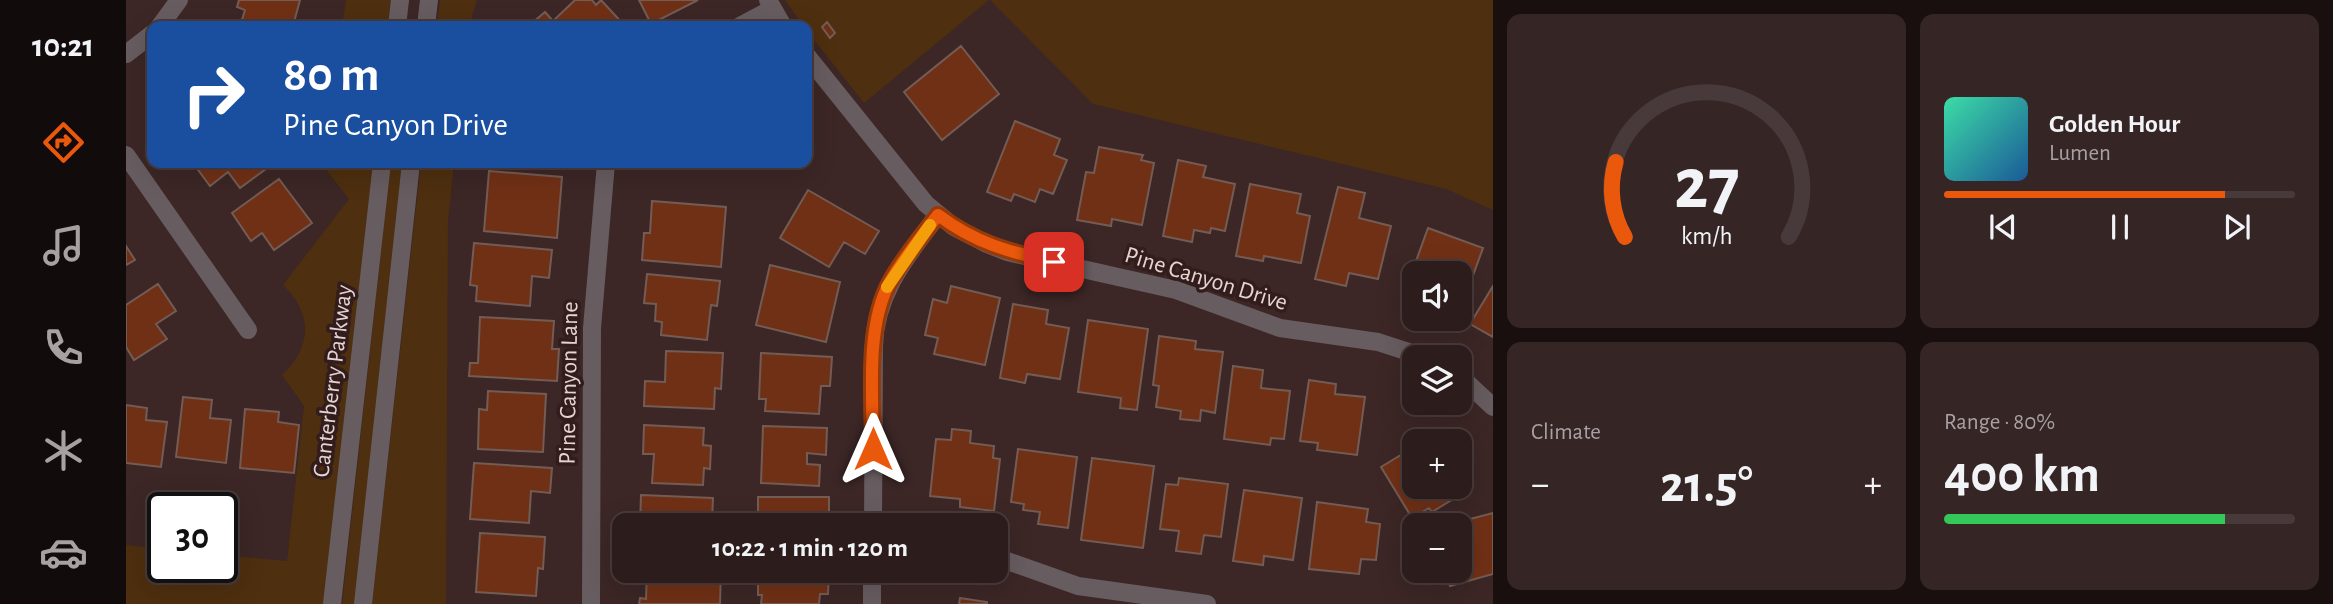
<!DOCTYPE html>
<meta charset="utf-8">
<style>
body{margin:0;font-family:"Alegreya Sans",sans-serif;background:#352525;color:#f1f3f6;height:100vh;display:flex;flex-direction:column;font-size:26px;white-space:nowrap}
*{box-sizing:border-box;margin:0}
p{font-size:23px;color:#a7a1a3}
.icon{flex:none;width:38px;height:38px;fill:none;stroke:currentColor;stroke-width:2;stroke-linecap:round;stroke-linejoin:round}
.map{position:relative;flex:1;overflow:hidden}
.side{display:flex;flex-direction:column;gap:14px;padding:14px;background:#190f0f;width:840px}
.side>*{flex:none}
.banner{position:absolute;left:21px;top:21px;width:665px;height:147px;border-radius:14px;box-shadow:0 7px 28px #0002,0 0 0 2px #483a3b;background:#1a4fa0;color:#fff;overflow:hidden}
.tools{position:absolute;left:1276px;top:261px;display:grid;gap:14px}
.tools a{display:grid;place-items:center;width:70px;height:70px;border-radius:14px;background:#2d1c1c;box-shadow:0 7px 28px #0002,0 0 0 2px #483a3b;font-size:35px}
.speed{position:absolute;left:21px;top:492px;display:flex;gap:14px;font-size:35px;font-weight:700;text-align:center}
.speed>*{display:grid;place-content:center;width:91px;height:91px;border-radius:50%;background:#2d1c1c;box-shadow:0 7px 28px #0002,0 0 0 2px #483a3b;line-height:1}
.speed .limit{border:4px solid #111;border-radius:10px;background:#fff;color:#111}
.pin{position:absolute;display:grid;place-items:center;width:60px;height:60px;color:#fff;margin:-30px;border-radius:14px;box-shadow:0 4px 10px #0006}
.me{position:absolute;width:77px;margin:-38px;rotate:0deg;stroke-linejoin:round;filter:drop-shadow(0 0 5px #0008)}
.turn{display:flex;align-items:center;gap:24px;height:147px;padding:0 21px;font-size:32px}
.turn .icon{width:91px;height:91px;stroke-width:2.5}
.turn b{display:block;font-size:49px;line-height:60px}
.big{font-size:52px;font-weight:700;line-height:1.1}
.side .widget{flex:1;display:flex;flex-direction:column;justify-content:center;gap:10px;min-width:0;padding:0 24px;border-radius:14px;background:#352525}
.side .dial{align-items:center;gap:0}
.dial svg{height:182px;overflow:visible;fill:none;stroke:#483a3b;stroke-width:7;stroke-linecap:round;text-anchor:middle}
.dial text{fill:#f1f3f6;stroke:none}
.song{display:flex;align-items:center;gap:21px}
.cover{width:84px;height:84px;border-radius:10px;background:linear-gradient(135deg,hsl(160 70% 55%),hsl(210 70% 35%))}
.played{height:7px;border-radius:4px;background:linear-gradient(90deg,#ea580c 80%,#483a3b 80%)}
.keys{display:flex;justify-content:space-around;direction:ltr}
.heat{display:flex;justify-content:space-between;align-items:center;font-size:38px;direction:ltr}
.charge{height:10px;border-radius:5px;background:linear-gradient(90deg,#34c759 80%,#483a3b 0)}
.side .tiles{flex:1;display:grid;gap:14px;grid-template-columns:repeat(2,1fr)}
.trip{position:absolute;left:486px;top:513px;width:396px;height:70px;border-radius:14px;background:#2d1c1c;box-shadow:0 7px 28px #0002,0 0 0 2px #483a3b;font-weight:700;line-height:70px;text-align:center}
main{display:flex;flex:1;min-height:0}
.tab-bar{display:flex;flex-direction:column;width:126px;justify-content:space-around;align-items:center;background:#120b0b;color:#a7a1a3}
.tab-bar .icon{width:49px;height:49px}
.tab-bar .on{color:#ea580c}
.tab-bar b{font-size:32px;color:#f1f3f6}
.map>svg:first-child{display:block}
.green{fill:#4e2f0f}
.building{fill:#703016;stroke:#735c54;stroke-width:2}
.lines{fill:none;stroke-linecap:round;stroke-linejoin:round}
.minor{stroke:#675c5f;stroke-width:18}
.tertiary{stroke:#675c5f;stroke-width:18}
.route-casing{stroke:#983908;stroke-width:18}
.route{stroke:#ea580c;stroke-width:12}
.slow{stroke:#f59e0b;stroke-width:12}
.labels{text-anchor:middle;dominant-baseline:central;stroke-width:7;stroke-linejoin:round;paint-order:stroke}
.street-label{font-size:24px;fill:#e4d5d4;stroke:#321d1c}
</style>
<main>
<nav class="tab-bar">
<b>10:21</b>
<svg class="icon on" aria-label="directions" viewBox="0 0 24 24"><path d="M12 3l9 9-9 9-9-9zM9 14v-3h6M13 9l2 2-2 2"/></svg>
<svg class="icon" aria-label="music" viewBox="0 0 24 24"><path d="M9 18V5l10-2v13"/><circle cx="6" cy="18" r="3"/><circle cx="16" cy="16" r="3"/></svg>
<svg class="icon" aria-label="phone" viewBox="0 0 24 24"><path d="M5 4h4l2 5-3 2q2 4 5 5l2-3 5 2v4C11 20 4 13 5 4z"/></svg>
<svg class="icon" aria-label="climate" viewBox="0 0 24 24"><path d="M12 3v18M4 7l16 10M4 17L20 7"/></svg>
<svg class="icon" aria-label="car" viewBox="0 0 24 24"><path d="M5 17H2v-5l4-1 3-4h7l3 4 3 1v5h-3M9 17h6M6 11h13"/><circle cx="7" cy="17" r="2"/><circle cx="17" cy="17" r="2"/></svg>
</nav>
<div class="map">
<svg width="1367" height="604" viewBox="0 0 1367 604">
<rect width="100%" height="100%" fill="#3c2626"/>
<path class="green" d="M 220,0 L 265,0 L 262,26 L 216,26 Z
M 314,0 L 351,0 L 343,26 L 311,26 Z
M 659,0 L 863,0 L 738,103 L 681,31 L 681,26 L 677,26 Z
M 864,0 L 1367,0 L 1367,210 L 1320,189 L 967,104 Z
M 195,163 L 247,163 L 198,604 L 0,604 L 0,545 L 37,549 L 37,567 L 96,567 L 96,555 L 161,561 L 178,406 L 156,375 C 186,348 187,313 157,285 L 223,199 Z
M 265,163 L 279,163 L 229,604 L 216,604 Z
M 295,163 L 328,163 L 322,222 L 320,604 L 246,604 Z"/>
<path class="building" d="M 113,0 L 174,0 L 167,26 L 114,26 L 119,10 L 111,7 Z
M 449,0 L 466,0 L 470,5 L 475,0 L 499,26 L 408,26 L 405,24 L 419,12 L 427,21 Z
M 513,0 L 572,0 L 525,24 Z
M 701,22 L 709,33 L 704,38 L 696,27 Z
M 835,46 L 873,94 L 816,140 L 778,92 Z
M 889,121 L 934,139 L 928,155 L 941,160 L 927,194 L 914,189 L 909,202 L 888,194 L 885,201 L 861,192 Z
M 973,147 L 1017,155 L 1015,160 L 1028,163 L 1016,225 L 986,219 L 985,226 L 951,220 L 960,172 L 968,173 Z
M 1052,160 L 1080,166 L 1077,177 L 1109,184 L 1099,231 L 1085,228 L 1084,233 L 1068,230 L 1066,242 L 1037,236 Z
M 67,163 L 142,163 L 144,166 L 114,188 L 102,172 L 84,186 Z
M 363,171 L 436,177 L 431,238 L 358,231 Z
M 153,179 L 186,223 L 148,250 L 136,233 L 125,241 L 106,213 Z
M 1124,184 L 1175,194 L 1171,213 L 1184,216 L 1175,263 L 1138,256 L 1137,261 L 1110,256 Z
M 1212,187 L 1239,193 L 1233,218 L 1265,226 L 1252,279 L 1223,273 L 1220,286 L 1189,279 Z
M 682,190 L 753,231 L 739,254 L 718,242 L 703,267 L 654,238 Z
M 526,201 L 600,207 L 595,267 L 516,260 L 518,233 L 524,233 Z
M 1302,228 L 1357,248 L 1337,303 L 1334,302 L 1334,273 L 1288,273 L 1288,301 L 1277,297 Z
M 348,243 L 426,250 L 423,278 L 406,276 L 404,306 L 350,301 L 351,286 L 344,285 Z
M 0,246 L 9,260 L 0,265 Z
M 644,265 L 714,282 L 700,342 L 630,325 Z
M 521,274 L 594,281 L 591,306 L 585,305 L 581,340 L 535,335 L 536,322 L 529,321 L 530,304 L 518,303 Z
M 32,284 L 50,311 L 30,324 L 41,339 L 8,360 L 0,347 L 0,305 Z
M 825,286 L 874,298 L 859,365 L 808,354 L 812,338 L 799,335 L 807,299 L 821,303 Z
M 1367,286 L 1367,337 L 1344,324 Z
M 887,304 L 922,310 L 920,324 L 943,328 L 934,379 L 901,374 L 899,383 L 874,378 Z
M 354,317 L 428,321 L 426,349 L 433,349 L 431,381 L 343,376 L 344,363 L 352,363 Z
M 962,320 L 1022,329 L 1011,410 L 994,408 L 995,398 L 952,392 Z
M 1033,336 L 1070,341 L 1069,349 L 1097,352 L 1089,413 L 1075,410 L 1074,421 L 1054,419 L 1055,411 L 1030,407 L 1033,386 L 1027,385 Z
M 540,351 L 597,353 L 595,389 L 589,388 L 588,409 L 518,406 L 519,381 L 539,382 Z
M 635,353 L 706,357 L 704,386 L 695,386 L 693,414 L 639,411 L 640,399 L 633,399 Z
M 1107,366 L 1137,370 L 1135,388 L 1164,391 L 1158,439 L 1145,438 L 1144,445 L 1098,439 Z
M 1183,380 L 1210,384 L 1209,394 L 1239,397 L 1231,455 L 1191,450 L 1192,443 L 1174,441 Z
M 362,391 L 420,394 L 417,452 L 352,449 L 353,409 L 361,410 Z
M 57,397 L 86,400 L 84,418 L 105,420 L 100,463 L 50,457 Z
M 0,405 L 21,408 L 20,420 L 41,422 L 35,467 L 0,463 Z
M 119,409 L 153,412 L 152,422 L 173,425 L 168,473 L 114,468 Z
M 518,425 L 578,428 L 577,445 L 585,446 L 584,469 L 578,468 L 577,485 L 526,483 L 528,454 L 517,454 Z
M 637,426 L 701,428 L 700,455 L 681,453 L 681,464 L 694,465 L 693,486 L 635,483 Z
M 826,429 L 845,431 L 844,443 L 868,446 L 867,458 L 874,459 L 868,511 L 834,507 L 834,499 L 804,496 L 810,439 L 825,440 Z
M 1288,447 L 1288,486 L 1334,486 L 1334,476 L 1342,490 L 1306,512 L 1303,508 L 1286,518 L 1255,467 Z
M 892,449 L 951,457 L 942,528 L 912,524 L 914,512 L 897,510 L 898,504 L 885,502 Z
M 966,458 L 1028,466 L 1017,548 L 955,540 Z
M 348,463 L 426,468 L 424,493 L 405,491 L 403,523 L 344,519 Z
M 1053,478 L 1102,484 L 1095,537 L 1078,535 L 1075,554 L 1050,551 L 1053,531 L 1034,529 L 1040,484 L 1052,485 Z
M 1118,490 L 1176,498 L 1167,560 L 1138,556 L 1137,565 L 1107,561 Z
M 515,495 L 587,498 L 586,522 L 581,522 L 580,525 L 514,525 Z
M 632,497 L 703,497 L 703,525 L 632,525 Z
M 1191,502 L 1242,509 L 1240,522 L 1254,524 L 1250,560 L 1235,559 L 1233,574 L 1183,569 Z
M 1367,513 L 1367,574 L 1324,586 L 1319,570 L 1334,570 L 1334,525 L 1321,525 Z
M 354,533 L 419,537 L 417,569 L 412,568 L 410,596 L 350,592 Z
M 521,570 L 595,570 L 594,604 L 513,604 L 514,598 L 520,599 Z
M 632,570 L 703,573 L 702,594 L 694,594 L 693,604 L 635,604 L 636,595 L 632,595 Z
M 834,598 L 861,602 L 861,604 L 833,604 Z"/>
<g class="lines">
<path class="minor" d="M 642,0 L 657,26
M 34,26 L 53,0
M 614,26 L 646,9
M 0,54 L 26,34
M 681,56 L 800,204 L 828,227 L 861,244 L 881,252 L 1050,290 L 1154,328 L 1252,342 L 1298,357
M 0,155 L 122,330
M 1334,376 L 1367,407
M 747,525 L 748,347 C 749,293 781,256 812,215
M 870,557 L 952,586 L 1081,604
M 465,604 L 466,328 L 480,163
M 746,604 L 746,570"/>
<path class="tertiary" d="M 271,26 L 274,0
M 300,26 L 303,0
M 206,604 L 256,163
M 237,604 L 285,163"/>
</g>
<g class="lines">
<defs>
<path id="route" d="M 747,449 C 747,398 739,327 764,282 C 777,258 796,236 812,215 C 849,243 883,252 928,262"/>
</defs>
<use href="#route" class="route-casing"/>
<use href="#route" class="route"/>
<path class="slow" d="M 761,287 L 804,225"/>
</g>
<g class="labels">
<g class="street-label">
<text transform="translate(1080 279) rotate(17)">Pine Canyon Drive</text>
<text transform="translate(207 381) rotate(-83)">Canterberry Parkway</text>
<text transform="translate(443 383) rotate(-89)">Pine Canyon Lane</text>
</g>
</g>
</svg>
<div class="tools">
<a><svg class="icon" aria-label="sound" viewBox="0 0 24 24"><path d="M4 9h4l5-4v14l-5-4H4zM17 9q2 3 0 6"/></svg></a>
<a><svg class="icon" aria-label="layers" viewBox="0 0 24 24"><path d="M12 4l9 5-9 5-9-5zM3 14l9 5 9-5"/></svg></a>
<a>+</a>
<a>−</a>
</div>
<div class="speed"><div class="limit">30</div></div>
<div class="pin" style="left:928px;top:262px;background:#d93025"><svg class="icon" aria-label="arrive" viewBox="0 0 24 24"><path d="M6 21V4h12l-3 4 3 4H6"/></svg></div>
<svg class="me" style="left:747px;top:449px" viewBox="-20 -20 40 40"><path d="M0-17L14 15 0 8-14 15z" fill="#ea580c" stroke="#fff" stroke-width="4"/></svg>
<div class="trip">10:22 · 1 min · 120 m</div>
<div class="banner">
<div class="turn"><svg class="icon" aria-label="right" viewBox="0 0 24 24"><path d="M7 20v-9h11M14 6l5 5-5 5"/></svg><div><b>80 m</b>Pine Canyon Drive</div></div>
</div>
</div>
<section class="side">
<div class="tiles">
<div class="widget dial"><svg viewBox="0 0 100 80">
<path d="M14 69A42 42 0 1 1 86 69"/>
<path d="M14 69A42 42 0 0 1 10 36" stroke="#ea580c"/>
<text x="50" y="56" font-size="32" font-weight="700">27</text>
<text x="50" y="72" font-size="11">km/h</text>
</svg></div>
<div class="widget">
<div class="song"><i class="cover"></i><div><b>Golden Hour</b><p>Lumen</p></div></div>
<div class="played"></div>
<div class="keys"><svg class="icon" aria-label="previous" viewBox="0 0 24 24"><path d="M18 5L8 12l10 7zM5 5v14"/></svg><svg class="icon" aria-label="pause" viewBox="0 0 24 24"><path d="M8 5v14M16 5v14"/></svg><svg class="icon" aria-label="next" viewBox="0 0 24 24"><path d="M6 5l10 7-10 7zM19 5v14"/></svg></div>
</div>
<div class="widget"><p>Climate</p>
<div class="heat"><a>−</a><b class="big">21.5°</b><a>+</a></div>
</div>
<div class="widget"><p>Range · 80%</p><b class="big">400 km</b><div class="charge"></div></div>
</div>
</section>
</main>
